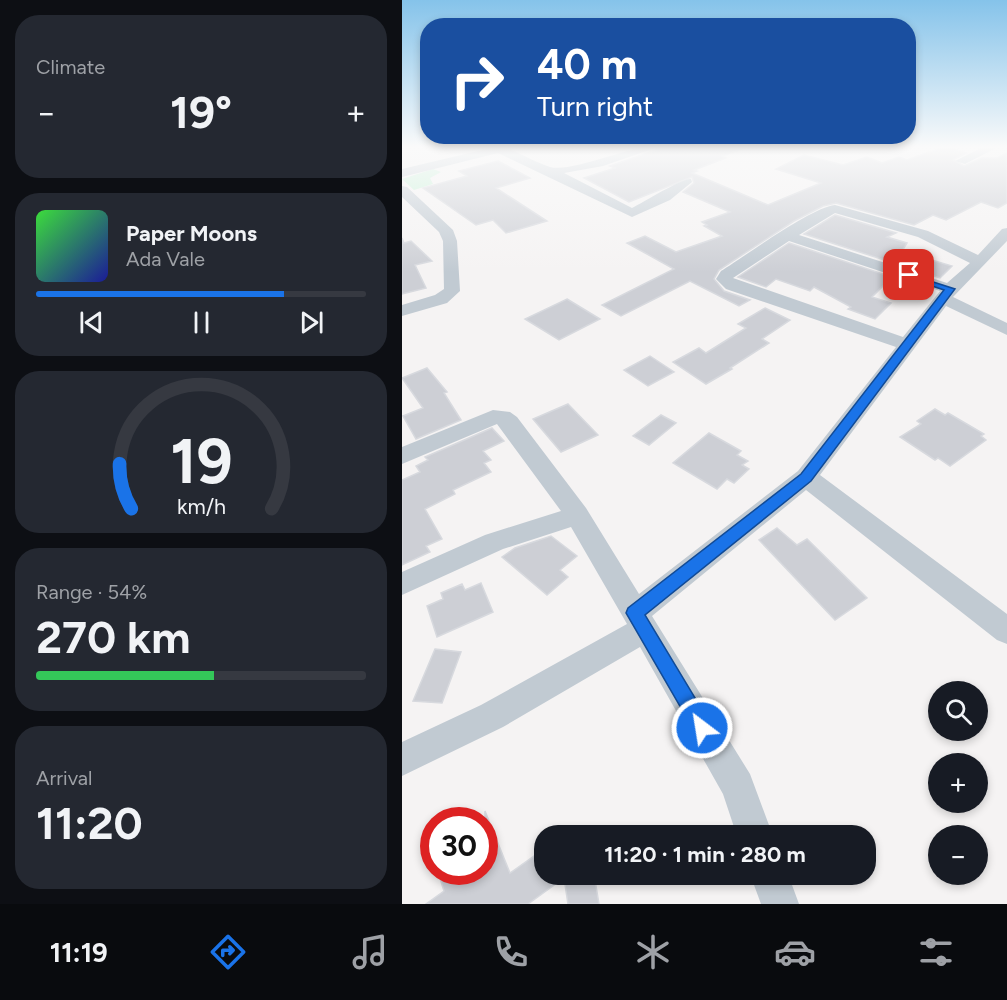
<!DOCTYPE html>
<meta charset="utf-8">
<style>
body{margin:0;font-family:Figtree,sans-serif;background:#242831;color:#f1f3f6;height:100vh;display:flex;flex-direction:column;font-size:22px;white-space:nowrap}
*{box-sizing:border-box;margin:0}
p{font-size:20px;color:#9ea1a6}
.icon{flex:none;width:33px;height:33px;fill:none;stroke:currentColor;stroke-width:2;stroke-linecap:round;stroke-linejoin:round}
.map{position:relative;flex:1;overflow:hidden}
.details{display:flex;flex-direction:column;gap:15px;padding:15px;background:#0d0f14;width:402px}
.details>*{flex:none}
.hud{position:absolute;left:18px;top:18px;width:496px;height:126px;border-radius:24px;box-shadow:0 3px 9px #0003;background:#1a4fa0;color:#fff;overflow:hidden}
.controls{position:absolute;left:526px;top:681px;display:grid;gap:12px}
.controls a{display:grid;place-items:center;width:60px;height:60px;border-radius:50%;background:#171b24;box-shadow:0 3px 9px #0003;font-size:30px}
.speed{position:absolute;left:18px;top:807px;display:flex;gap:12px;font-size:30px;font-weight:700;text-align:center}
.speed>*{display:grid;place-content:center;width:78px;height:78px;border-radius:50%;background:#171b24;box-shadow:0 3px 9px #0003;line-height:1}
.speed .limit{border:9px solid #d22;background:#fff;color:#111}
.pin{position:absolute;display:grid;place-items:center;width:51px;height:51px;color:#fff;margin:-26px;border-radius:12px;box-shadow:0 3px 9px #0006}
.me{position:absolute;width:66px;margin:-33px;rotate:329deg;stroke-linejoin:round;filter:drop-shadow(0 0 4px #0008)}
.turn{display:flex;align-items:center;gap:21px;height:126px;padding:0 18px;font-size:27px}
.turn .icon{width:78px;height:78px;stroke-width:2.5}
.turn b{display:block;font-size:42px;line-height:51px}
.big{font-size:45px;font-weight:700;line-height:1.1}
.details .widget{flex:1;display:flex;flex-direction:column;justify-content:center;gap:9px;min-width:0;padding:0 21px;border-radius:24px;background:#242831}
.details .dial{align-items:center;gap:0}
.dial svg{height:156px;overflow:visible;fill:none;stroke:#363941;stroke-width:7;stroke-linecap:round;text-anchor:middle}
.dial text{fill:#f1f3f6;stroke:none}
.song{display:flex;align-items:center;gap:18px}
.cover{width:72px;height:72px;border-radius:9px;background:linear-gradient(135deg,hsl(120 70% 55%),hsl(240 70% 35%))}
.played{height:6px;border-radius:3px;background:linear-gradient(90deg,#1a73e8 75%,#363941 75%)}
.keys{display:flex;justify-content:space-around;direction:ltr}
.heat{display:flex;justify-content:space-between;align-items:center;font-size:33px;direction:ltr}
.charge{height:9px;border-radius:4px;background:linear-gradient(90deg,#34c759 54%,#363941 0)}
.trip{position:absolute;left:132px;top:825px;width:342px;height:60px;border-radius:24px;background:#171b24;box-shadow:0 3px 9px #0003;font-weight:700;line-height:60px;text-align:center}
.tabs{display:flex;height:96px;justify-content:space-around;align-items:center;background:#090b0e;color:#9ea1a6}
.tabs .icon{width:42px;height:42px}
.tabs .current{color:#1a73e8}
.tabs b{font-size:27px;color:#f1f3f6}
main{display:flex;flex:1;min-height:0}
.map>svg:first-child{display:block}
.green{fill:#c3f1d5}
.building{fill:#cdcfd5;stroke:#d7d9de;stroke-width:1.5}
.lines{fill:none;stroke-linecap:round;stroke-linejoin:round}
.minor{fill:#c1cad2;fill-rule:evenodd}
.route{fill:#1a73e8;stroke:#114b97;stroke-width:1.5}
</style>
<main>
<section class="details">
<div class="widget"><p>Climate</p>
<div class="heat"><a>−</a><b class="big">19°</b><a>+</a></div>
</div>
<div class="widget">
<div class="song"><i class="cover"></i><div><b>Paper Moons</b><p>Ada Vale</p></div></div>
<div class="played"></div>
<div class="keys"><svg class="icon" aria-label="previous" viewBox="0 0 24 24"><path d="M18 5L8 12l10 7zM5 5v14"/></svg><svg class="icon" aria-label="pause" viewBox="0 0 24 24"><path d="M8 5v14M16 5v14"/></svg><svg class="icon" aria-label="next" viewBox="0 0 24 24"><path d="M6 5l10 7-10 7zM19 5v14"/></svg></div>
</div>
<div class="widget dial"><svg viewBox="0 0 100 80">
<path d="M14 69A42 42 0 1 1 86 69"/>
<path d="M14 69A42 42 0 0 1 8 46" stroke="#1a73e8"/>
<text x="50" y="56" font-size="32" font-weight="700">19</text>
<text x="50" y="72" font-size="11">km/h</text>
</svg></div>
<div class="widget"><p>Range · 54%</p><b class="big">270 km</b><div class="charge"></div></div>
<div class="widget"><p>Arrival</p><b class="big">11:20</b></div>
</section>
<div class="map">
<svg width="605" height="904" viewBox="0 0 605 904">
<rect width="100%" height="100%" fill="#f5f3f3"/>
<path class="green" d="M 31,169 L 39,172 L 28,178 L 31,184 L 12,190 L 0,179 Z"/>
<path class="building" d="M 256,146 L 343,146 L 343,148 L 320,156 L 324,158 L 292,170 L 295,171 L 290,173 L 366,205 L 419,183 L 374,169 L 402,155 L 441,165 L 465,157 L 480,163 L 497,157 L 505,160 L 544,146 L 564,153 L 551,160 L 562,166 L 580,158 L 595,158 L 605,153 L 605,203 L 596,208 L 579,202 L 544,220 L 531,215 L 512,225 L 434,203 L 421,206 L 392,221 L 317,270 L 312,279 L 322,291 L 348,300 L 337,306 L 288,281 L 219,316 L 200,305 L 272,269 L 225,243 L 243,236 L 274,252 L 320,236 L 302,226 L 305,225 L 300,222 L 328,212 L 281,192 L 292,183 L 290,177 L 227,202 L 182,178 L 213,168 L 208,166 L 254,150 Z
M 96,161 L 128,178 L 94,188 L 145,221 L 104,233 L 91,220 L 74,225 L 21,188 L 65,176 L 57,171 Z
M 433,215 L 494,233 L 485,237 L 505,243 L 500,251 L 550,266 L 538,278 L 402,234 Z
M 0,238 L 2,243 L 9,241 L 30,261 L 13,265 L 24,288 L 0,294 Z
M 387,243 L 490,277 L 470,297 L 489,303 L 473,319 L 446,309 L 449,307 L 412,287 L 408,291 L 374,279 L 364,287 L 336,277 Z
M 165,299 L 198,319 L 157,340 L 123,319 Z
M 363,308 L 388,320 L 360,339 L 367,343 L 328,368 L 330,369 L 304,384 L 271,362 L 297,348 L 304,353 L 344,328 L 336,324 Z
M 248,356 L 272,372 L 246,386 L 222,370 Z
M 25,368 L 45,392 L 42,393 L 59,420 L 14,439 L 1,416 L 21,408 L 0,378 Z
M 166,404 L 196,435 L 159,452 L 131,419 Z
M 533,409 L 543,415 L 546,413 L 582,434 L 579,436 L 584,440 L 548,466 L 536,458 L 533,460 L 498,437 L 519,424 L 515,421 Z
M 259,415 L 274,423 L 247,445 L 231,436 Z
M 90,428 L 102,441 L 81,451 L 89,460 L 82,463 L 89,472 L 51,490 L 53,494 L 23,509 L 40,539 L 24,546 L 28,552 L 0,565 L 0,480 L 18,472 L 14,466 L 26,460 L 23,457 Z
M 307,433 L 339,451 L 335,455 L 346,461 L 340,465 L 347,469 L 332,483 L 325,479 L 315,489 L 271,463 Z
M 375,528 L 395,545 L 405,539 L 465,598 L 433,620 L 357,540 Z
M 149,536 L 175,556 L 158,570 L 166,577 L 145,595 L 100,557 L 113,548 Z
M 79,583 L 91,612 L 35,637 L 25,606 L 41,599 L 39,593 L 60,584 L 63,590 Z
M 33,649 L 59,652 L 40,703 L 11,701 Z
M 83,811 L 108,873 L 142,849 L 142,874 L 192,874 L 197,904 L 166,904 L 162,878 L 126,904 L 24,904 L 42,891 L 36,872 L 82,872 Z"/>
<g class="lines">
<path class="minor" d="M 97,146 L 114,146 L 109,150 C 122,155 135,163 148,167 C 169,173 227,146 254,146 L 253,148 L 201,166 L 162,173 L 230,208 C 242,202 280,178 289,179 L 290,182 L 268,200 L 230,217 L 96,153 L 0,177 L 0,169 Z
M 583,146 L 598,146 L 563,164 L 553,161 Z
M 0,186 L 5,187 L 51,230 L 55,241 L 58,291 L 45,303 L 0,316 L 0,305 L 33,295 L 42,289 L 41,241 L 37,232 L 0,197 Z
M 433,205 L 526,231 L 576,255 L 600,229 L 605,228 L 605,241 L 551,297 L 605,323 L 605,335 L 544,306 L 418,475 L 605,614 L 605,644 L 595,640 L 404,490 L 250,616 L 348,774 L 371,836 L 335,836 L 321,794 L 238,647 L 101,727 L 0,776 L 0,742 L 79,705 L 225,624 L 169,527 L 101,549 L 0,595 L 0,572 L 83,535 L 159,511 L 95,424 L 0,464 L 0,447 L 91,410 L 108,412 L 115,417 L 184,508 L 237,594 L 396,471 L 494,347 L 324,289 L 314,279 L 319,271 C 345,255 408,208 433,205 ZM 433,213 L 516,237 L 568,263 L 545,283 L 397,235 ZM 387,241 L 538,291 L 501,337 L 331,278 Z
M 348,874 L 386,874 L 397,904 L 359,904 Z"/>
</g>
<linearGradient id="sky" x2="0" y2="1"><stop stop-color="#85c3ea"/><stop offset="0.54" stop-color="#fafafa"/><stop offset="1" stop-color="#fafafa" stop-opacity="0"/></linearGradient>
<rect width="605" height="272" fill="url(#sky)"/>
<path class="route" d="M 503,273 L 553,289 L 409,481 L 243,615 L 307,721 L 310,728 L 307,734 L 300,737 L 294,734 L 224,613 L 226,608 L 399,474 L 542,290 L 503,277 Z"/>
</svg>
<div class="controls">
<a><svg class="icon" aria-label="search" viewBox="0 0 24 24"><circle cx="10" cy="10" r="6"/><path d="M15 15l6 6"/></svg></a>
<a>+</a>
<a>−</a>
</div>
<div class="speed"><div class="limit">30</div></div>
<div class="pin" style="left:507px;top:275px;background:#d93025"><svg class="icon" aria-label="arrive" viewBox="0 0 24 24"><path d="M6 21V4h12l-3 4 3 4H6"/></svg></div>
<svg class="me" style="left:300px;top:728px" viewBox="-20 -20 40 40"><circle r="17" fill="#1a73e8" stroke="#fff" stroke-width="3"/><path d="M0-11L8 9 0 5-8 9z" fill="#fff"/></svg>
<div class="trip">11:20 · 1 min · 280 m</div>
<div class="hud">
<div class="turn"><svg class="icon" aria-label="right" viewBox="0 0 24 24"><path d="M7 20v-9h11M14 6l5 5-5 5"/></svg><div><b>40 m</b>Turn right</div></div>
</div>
</div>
</main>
<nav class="tabs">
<b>11:19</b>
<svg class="icon current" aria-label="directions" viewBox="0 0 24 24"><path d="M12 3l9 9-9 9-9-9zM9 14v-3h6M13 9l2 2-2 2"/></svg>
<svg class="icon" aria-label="music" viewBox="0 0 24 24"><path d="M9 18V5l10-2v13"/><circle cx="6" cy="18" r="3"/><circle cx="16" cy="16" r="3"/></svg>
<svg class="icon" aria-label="phone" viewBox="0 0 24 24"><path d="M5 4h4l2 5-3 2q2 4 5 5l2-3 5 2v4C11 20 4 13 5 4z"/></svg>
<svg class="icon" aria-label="climate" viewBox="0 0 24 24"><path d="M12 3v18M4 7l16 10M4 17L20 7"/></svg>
<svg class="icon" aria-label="car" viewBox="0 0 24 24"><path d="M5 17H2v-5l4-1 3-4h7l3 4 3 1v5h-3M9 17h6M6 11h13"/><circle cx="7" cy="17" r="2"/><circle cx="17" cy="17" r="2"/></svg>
<svg class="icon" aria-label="filters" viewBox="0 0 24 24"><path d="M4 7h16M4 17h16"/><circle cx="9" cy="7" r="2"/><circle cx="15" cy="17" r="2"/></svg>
</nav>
